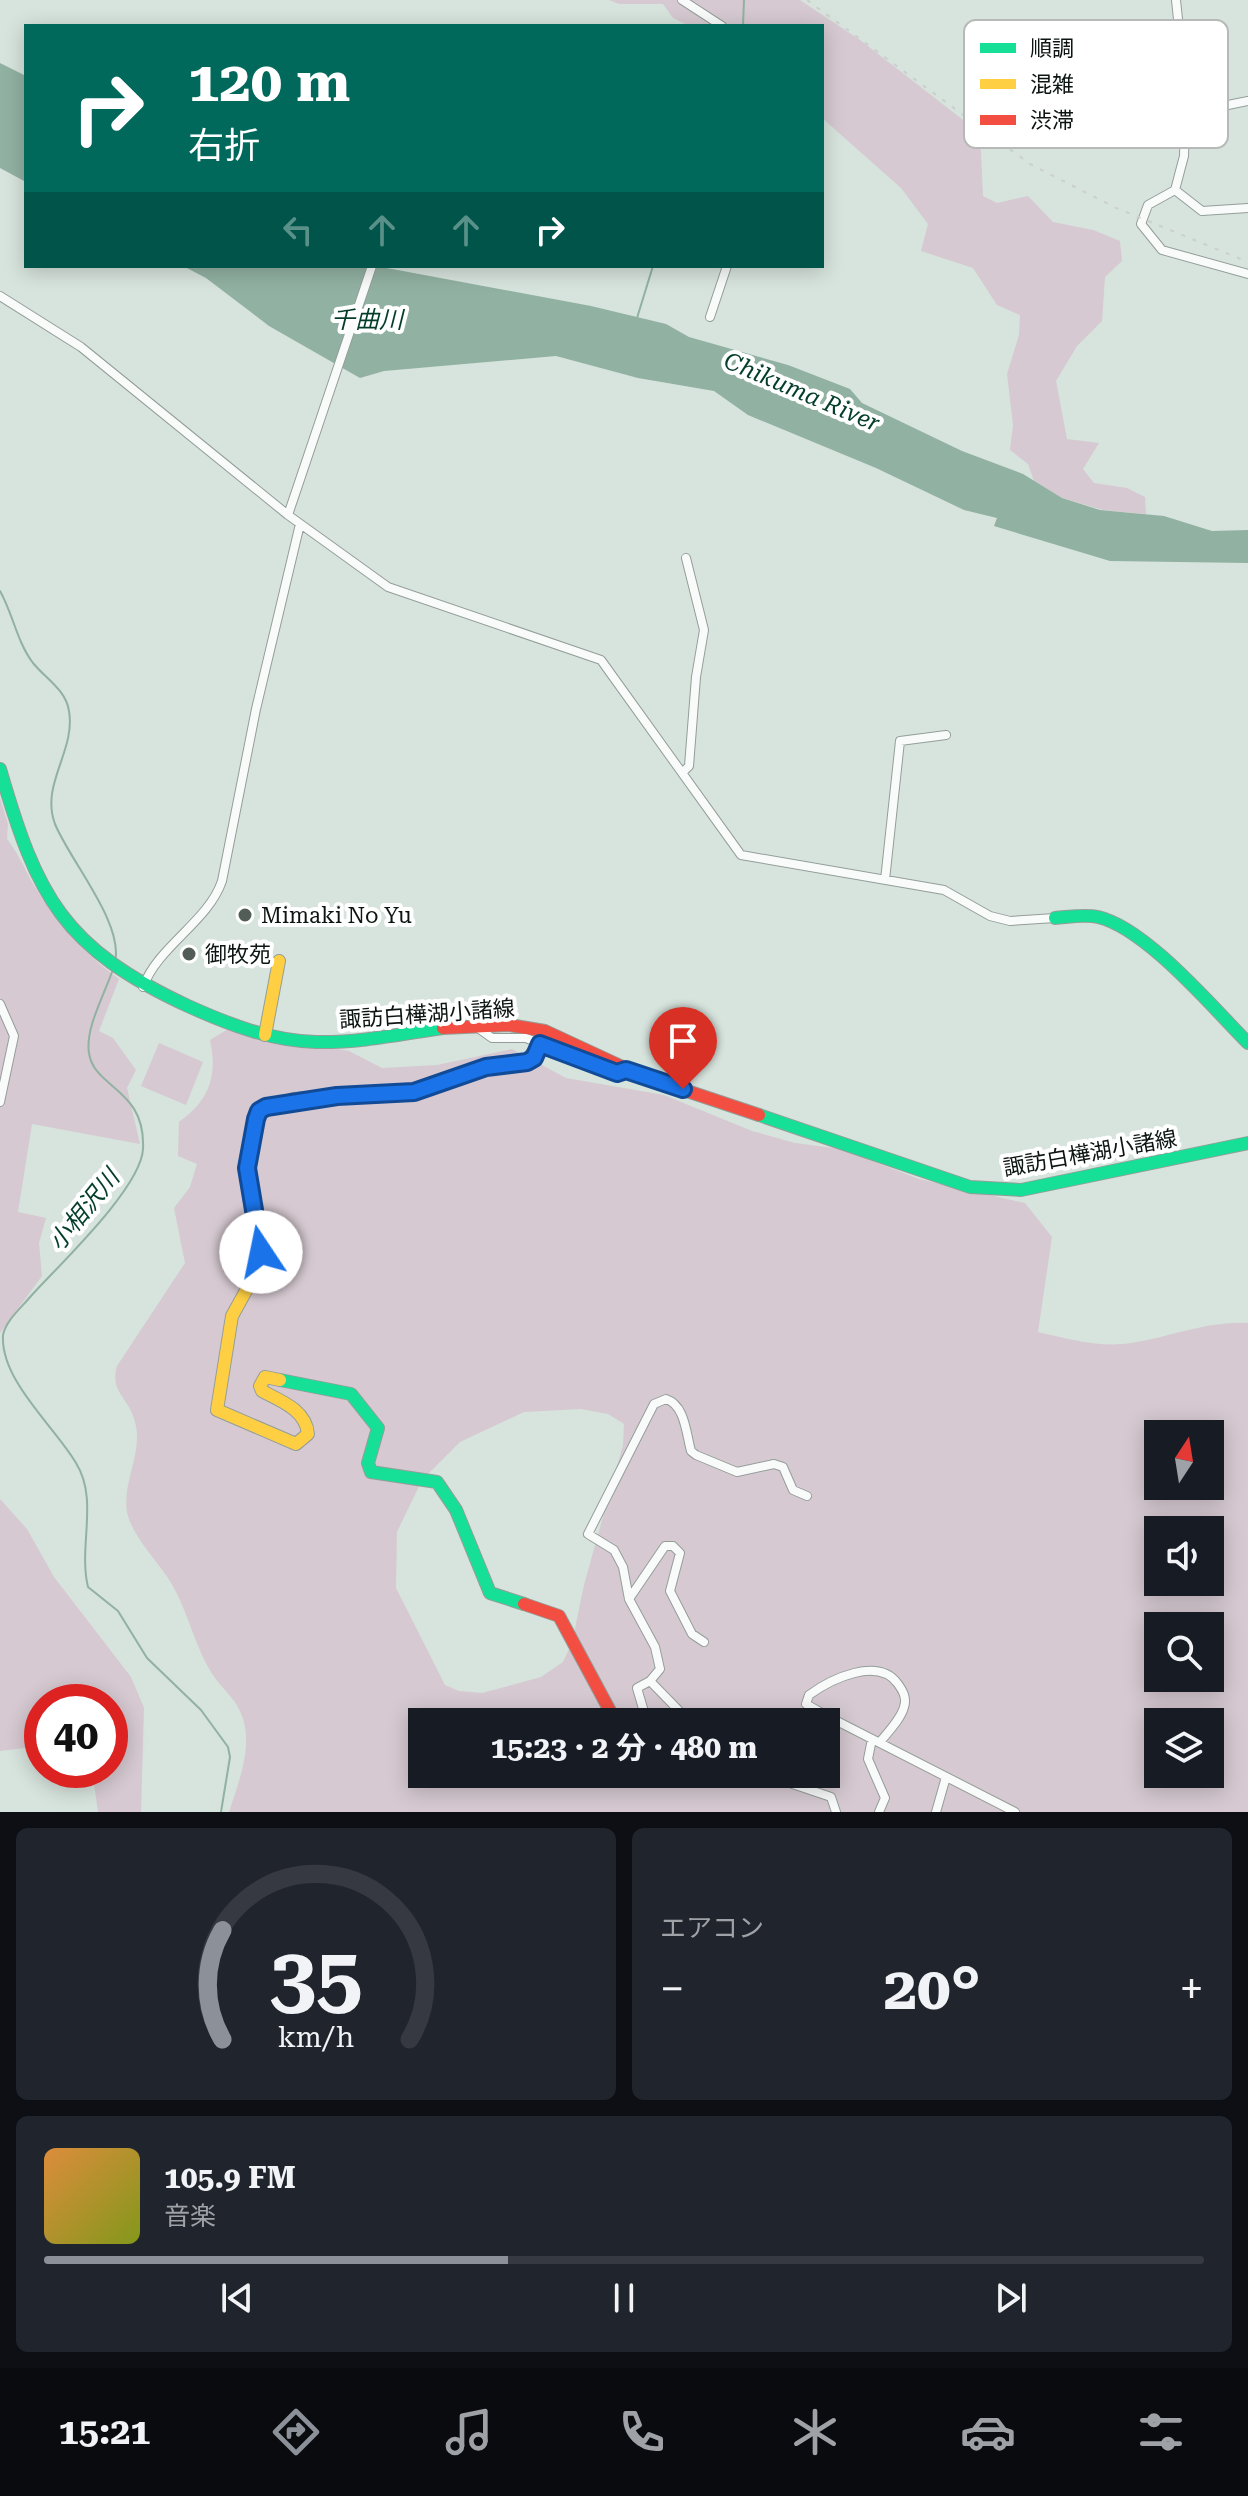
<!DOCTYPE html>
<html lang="ja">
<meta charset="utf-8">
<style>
body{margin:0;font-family:"Roboto Serif","Noto Sans JP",serif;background:#20242c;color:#f1f3f6;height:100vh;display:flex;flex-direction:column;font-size:30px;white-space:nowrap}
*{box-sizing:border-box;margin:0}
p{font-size:26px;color:#9ea1a6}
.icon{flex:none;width:44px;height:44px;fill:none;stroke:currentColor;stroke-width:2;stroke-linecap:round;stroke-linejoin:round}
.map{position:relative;height:1812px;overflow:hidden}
.details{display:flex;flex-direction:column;gap:16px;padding:16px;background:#0d0f14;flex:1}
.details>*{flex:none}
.hud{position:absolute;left:24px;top:24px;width:800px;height:244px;border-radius:0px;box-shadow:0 4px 20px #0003;background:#00695c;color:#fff;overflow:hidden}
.needle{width:52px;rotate:12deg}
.fabs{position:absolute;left:1144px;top:1420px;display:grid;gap:16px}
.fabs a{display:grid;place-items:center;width:80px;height:80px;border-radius:0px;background:#171b24;box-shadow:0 4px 20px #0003;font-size:40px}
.speed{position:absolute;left:24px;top:1684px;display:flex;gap:16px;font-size:40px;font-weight:700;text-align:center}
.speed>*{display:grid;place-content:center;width:104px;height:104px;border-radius:50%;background:#171b24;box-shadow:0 4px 20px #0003;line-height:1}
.speed .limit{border:12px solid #d22;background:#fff;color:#111}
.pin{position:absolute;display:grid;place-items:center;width:68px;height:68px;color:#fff;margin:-82px -34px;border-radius:50% 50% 50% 0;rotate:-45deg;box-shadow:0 0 8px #0007}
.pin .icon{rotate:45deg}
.me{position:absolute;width:88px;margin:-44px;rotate:349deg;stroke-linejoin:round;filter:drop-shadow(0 0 6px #0008)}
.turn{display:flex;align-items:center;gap:28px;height:168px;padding:0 32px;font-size:36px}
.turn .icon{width:104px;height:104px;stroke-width:2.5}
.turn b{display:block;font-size:56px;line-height:68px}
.lanes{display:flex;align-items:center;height:76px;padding:0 32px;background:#0003;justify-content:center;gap:40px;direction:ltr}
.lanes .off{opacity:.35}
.big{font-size:60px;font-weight:700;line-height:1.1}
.details .widget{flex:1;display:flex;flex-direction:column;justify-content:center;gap:12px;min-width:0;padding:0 28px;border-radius:12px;background:#20242c}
.details .dial{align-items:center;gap:0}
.dial svg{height:208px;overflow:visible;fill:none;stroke:#363941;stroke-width:7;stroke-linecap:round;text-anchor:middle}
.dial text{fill:#f1f3f6;stroke:none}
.song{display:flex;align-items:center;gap:24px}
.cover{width:96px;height:96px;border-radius:12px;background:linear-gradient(135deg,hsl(30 70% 55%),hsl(70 70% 35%))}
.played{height:8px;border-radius:4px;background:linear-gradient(90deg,#8c9099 40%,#363941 40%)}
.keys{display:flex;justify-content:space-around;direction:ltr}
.heat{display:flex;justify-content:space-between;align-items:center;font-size:44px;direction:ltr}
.details .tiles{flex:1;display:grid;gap:16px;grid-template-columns:1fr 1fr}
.widget:last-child{grid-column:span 2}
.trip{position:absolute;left:408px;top:1708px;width:432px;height:80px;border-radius:0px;background:#171b24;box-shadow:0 4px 20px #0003;font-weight:700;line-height:80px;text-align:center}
.tabs{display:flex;height:128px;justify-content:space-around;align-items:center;background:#090b0e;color:#9ea1a6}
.tabs .icon{width:56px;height:56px}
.tabs .selected{color:#8c9099}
.tabs b{font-size:36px;color:#f1f3f6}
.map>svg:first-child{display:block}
.green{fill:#d6c9d1;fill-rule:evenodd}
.water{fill:#91b1a2}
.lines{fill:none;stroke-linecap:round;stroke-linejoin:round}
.stream{stroke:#91b1a2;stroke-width:2}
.street-casing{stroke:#949e99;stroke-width:10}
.fast-casing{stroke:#949e99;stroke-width:14}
.slow-casing{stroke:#949e99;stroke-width:14}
.jam-casing{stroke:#949e99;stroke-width:14}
.street{stroke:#f9fbfa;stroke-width:8}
.fast{stroke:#16e098;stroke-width:12}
.slow{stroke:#ffcf43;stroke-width:12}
.jam{stroke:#f24e42;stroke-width:12}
.rail{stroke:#cbcfcd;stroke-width:2;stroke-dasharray:4 8;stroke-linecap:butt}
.route-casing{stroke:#114b97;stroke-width:20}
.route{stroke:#1a73e8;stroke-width:14}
.poi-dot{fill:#535d58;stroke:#fff;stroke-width:3}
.labels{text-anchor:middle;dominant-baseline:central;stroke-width:8;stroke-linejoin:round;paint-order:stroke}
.poi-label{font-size:22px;fill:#0c1511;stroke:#fff;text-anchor:start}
.street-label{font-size:22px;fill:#0c1511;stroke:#fff}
.water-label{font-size:24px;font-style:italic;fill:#043e2a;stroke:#fff}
.key{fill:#fff;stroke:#b6b9b8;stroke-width:2}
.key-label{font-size:22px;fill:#0c1511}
</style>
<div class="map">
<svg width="1248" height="1812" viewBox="0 0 1248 1812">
<rect width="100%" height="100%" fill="#d7e3dd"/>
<path class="green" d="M 609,0 L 800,0 L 860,40 L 980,133 L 983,196 L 997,203 L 1028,196 L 1053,222 L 1093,230 L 1120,241 L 1122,261 L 1105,277 L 1102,321 L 1077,346 L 1056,381 L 1067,439 L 1099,443 L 1083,469 L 1094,483 L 1127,488 L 1145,497 L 1146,514 L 1103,510 L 1062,498 L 1034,481 L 1028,464 L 1010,450 L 1013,425 L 1007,374 L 1019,335 L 1020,315 L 997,305 L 973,268 L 921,251 L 928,224 L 901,188 L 822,118 L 822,26 L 689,26 L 673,18 L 663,4 L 619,4 Z
M 0,798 L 8,824 L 7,839 C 18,853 24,867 32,882 C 56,922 82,952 119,979 L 99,1031 L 113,1038 L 136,1070 L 127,1088 L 140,1144 L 32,1124 L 18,1212 L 46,1218 L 39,1243 L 42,1276 L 0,1333 Z
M 228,1029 L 349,1051 L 382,1068 L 437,1065 L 512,1049 L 566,1078 L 664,1095 L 752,1131 L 795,1143 L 841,1149 L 919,1179 L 1025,1203 L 1052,1237 L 1038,1332 C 1069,1339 1099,1348 1131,1343 C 1171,1337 1206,1321 1248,1323 L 1248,1812 L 229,1812 C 239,1781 255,1743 240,1711 C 234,1697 219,1686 211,1672 C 193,1642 187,1607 168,1578 C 156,1560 134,1537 128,1516 C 120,1487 142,1456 136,1426 C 131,1397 109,1394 117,1366 L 185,1263 L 174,1208 L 190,1187 L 197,1164 L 178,1156 L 179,1122 C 209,1101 218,1076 210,1040 ZM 581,1409 L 608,1414 L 624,1424 L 623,1445 L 584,1585 L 572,1643 L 563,1662 L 541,1677 L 482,1693 L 459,1691 L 445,1685 L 396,1588 L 397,1532 L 422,1480 L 460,1442 L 524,1412 ZM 1158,1434 L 1210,1434 L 1210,1486 L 1158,1486 ZM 1158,1530 L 1210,1530 L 1210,1582 L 1158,1582 ZM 1158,1626 L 1210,1626 L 1210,1678 L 1158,1678 ZM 422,1722 L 826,1722 L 826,1774 L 422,1774 ZM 1158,1722 L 1210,1722 L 1210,1774 L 1158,1774 Z
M 159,1043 L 203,1062 L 186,1105 L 141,1086 Z
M 0,1499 L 27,1529 L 54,1577 L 131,1677 L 144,1708 L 141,1812 L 98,1812 L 92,1770 L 110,1770 L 110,1702 L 42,1702 L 42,1746 L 0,1751 Z"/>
<path class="water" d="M 0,63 L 26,76 L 26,182 L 0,168 Z
M 183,266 L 376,266 L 591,306 L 666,324 L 689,337 L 788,365 L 850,389 L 862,403 L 962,451 L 1023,474 L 1062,498 L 1100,510 L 1164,516 L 1212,531 L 1248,530 L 1248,563 L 1110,561 L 994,526 L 997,518 L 964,510 L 876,468 L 748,415 L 714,391 L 638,378 L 556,356 L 384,371 L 360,378 L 269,326 L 206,278 Z"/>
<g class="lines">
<path class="stream" d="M 743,26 L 744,0
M 637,318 L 653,266
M 0,591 C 13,614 17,642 33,663 C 46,679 66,690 69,711 C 76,751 40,784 55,824 C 70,861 124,923 115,962
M 112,972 C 104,995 85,1029 89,1053 C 94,1089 146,1088 143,1149 C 141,1188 59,1265 31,1296 C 22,1307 6,1320 3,1335 C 0,1380 55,1427 76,1463 C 99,1500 78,1546 88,1587 L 118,1611 L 147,1658 L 201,1710 L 228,1747 L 230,1757 L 221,1812"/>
<defs>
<path id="street" d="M 682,0 L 722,26
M 1176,0 L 1186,96 L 1184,156 L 1175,190 L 1148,205 L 1141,224 L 1162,250 L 1248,274
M 1186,96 L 1228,105 L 1248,101
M 1175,190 L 1202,211 L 1248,208
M 0,296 L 81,347 L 288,515 L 388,587 L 601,660 L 741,855 L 944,890 L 990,916 L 1010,921 L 1055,918
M 710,317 L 727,266
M 288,515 L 372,266
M 683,772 L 689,766 L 696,677 L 704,630 L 686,558
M 885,880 L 900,741 L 946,735
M 143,987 C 158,946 208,922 222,881 L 256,709 L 300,524
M 0,1004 L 14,1036 L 0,1102
M 478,1028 L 492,1038 L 526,1038 L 617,1073 L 621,1072
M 629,1599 L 665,1546 L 673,1546 L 680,1553 L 670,1591 L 692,1634 L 704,1642
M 650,1681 L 690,1722
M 647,1722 L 637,1688 L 650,1681 L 660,1669 L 655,1647 L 629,1599 L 623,1567 L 614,1550 L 588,1534 L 654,1404 L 666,1399 C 685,1405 686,1433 691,1451 L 696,1455 L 737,1472 L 774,1464 L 783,1467 L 793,1490 L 807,1496
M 872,1739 L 868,1759 L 885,1798 L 879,1812
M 880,1742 C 888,1732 901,1719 904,1707 C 907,1698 903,1691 898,1684 C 878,1656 831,1679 809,1695 L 806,1704 L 829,1717 L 1015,1812
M 763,1774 L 831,1797 L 836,1812
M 936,1812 L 946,1777"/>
<path id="fast" d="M 0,769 C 37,897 63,948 188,1006 C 228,1024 271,1041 316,1042 C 359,1043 401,1034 443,1028
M 1055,918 C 1069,917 1085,914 1098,917 C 1146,928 1213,1008 1248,1043
M 759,1115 L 970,1187 L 1021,1190 L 1248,1143
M 280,1380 L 351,1394 L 378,1428 L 368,1463 L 371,1472 L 437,1482 L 456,1510 L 490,1593 L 524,1604"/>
<path id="slow" d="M 265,1035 L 279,961
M 255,1212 L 263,1260 L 232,1316 L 217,1410 L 296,1444 L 308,1434 C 306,1410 281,1401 262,1391 L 260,1386 L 265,1377 L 280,1380"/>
<path id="jam" d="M 443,1028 L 509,1025 L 545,1031 L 642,1076 L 759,1115
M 255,1212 L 247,1168 L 259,1111 L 293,1099 L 422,1091 L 478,1069 L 526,1061 L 540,1044
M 524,1604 L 559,1616 L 616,1722"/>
</defs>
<use href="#street" class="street-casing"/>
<use href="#fast" class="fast-casing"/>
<use href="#slow" class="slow-casing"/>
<use href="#jam" class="jam-casing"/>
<use href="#street" class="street"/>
<use href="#fast" class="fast"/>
<use href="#slow" class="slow"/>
<use href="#jam" class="jam"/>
<path class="rail" d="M 807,0 L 1030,164 L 1114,207 L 1248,262"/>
</g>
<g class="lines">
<defs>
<path id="route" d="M 261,1252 L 247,1168 L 256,1119 L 259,1111 L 266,1107 L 337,1096 L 414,1092 L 486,1067 L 527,1062 L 534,1058 L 540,1044 L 617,1073 L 626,1070 L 683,1089"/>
</defs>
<use href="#route" class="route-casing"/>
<use href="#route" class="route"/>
</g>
<g class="poi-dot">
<circle cx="245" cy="915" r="8"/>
<circle cx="189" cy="954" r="8"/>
</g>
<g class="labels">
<g class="poi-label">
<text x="261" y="915">Mimaki No Yu</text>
<text x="205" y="954">御牧苑</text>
</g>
<g class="street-label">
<text transform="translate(427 1014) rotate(-4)">諏訪白樺湖小諸線</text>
<text transform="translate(1090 1153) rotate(-10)">諏訪白樺湖小諸線</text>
</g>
<g class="water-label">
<text x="367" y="320">千曲川</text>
<text transform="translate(802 392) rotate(23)">Chikuma River</text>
<text transform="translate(84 1210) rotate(-51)">小相沢川</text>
</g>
</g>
<rect x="964" y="20" width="264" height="128" rx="12" class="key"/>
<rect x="980" y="43" width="36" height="10" fill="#16e098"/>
<rect x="980" y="79" width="36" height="10" fill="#ffcf43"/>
<rect x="980" y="115" width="36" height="10" fill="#f24e42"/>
<g class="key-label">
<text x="1030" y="56">順調</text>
<text x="1030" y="92">混雑</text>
<text x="1030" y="128">渋滞</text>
</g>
</svg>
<div class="fabs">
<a><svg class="needle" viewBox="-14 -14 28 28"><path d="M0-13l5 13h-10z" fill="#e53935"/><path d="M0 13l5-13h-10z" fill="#9ea1a6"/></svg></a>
<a><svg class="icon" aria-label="sound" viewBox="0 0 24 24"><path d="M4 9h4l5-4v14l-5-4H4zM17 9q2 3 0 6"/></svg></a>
<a><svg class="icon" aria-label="search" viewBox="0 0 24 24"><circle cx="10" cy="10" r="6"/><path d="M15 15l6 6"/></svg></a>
<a><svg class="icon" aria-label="layers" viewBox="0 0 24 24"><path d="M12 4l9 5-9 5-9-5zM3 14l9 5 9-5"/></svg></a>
</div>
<div class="speed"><div class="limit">40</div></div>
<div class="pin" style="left:683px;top:1089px;background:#d93025"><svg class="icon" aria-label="arrive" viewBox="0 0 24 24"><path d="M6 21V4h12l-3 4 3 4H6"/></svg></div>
<svg class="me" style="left:261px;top:1252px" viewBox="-20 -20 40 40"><circle r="19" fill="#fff"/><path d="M0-13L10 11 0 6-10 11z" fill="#1a73e8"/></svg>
<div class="trip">15:23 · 2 分 · 480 m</div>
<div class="hud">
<div class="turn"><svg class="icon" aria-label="right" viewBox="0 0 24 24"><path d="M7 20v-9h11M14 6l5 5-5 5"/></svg><div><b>120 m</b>右折</div></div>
<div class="lanes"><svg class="icon off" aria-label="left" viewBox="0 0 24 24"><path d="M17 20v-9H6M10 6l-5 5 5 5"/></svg><svg class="icon off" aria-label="ahead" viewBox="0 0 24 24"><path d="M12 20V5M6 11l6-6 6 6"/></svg><svg class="icon off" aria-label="ahead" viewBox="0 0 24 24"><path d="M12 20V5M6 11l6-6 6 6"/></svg><svg class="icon" aria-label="right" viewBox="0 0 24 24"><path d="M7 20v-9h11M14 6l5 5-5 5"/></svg></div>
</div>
</div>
<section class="details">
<div class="tiles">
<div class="widget dial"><svg viewBox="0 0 100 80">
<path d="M14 69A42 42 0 1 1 86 69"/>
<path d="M14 69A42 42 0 0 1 14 27" stroke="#8c9099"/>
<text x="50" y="56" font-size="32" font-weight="700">35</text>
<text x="50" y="72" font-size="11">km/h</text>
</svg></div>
<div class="widget"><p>エアコン</p>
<div class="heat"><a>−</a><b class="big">20°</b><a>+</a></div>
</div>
<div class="widget">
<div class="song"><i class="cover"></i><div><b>105.9 FM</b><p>音楽</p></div></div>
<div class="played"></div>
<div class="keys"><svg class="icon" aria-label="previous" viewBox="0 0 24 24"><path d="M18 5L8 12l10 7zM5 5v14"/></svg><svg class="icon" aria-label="pause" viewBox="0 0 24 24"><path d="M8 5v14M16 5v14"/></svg><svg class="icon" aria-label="next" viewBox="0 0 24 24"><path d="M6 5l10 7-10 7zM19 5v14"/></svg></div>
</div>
</div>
</section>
<nav class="tabs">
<b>15:21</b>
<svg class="icon selected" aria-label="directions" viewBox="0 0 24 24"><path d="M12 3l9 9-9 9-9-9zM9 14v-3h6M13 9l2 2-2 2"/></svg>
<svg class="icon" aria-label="music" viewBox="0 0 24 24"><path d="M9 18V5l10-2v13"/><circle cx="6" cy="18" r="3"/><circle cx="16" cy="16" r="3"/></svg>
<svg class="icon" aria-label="phone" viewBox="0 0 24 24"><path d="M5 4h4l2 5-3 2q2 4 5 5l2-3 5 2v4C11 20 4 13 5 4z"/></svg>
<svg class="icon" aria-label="climate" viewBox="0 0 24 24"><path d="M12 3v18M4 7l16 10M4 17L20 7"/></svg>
<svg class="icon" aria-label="car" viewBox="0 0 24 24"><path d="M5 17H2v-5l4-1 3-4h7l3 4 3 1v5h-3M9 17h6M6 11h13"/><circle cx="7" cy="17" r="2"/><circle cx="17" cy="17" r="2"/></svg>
<svg class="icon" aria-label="filters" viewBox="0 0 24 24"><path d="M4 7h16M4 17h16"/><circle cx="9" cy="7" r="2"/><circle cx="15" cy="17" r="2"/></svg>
</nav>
